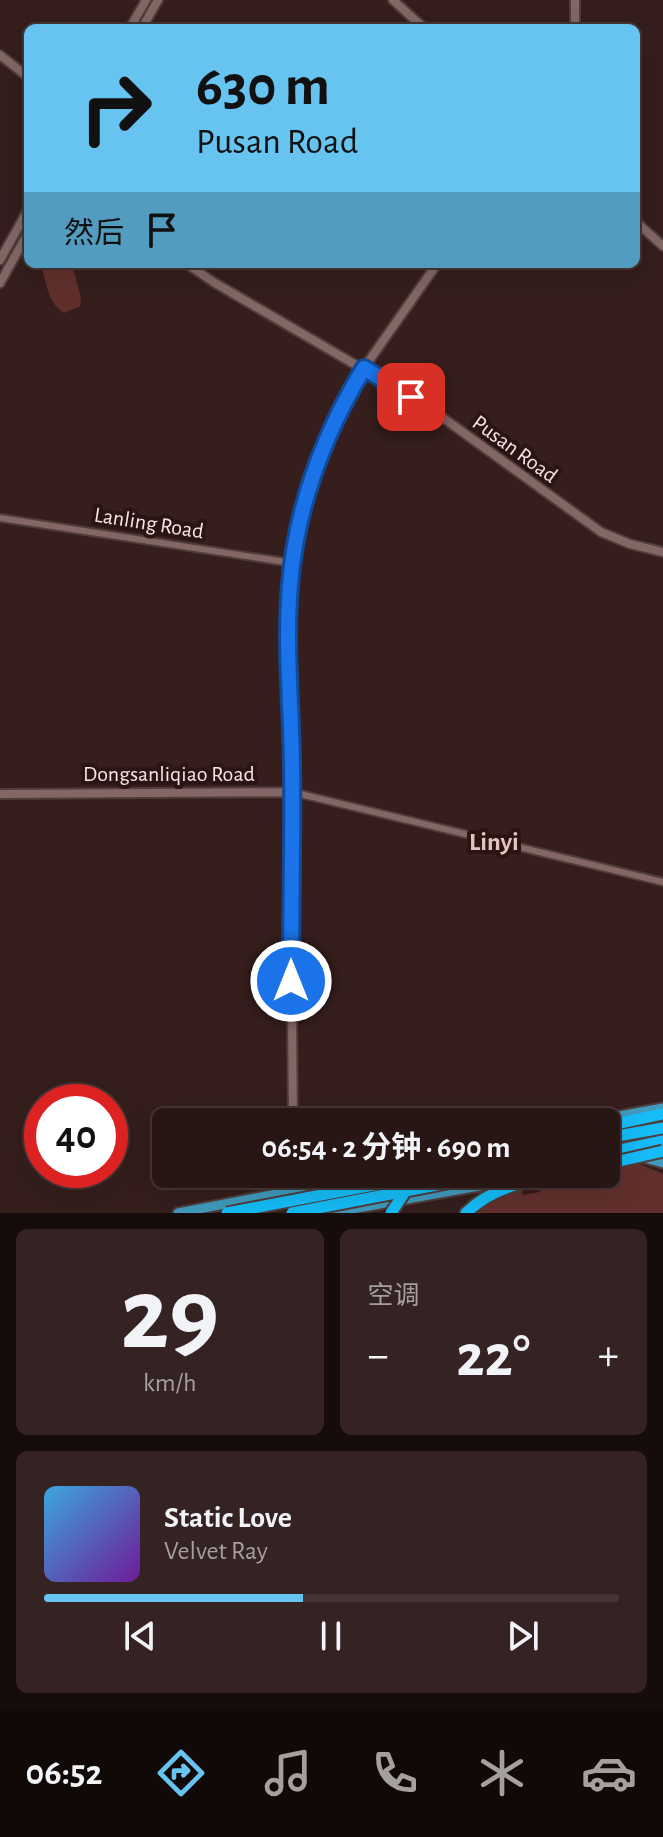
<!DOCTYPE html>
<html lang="zh">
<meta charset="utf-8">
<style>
body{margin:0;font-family:"Alegreya Sans","Noto Sans SC",sans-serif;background:#342322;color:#f1f3f6;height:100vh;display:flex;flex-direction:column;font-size:30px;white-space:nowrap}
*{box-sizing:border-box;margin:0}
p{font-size:26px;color:#a59fa0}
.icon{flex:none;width:44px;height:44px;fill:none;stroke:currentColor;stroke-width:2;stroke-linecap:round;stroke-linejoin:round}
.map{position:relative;height:1213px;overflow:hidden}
.drawer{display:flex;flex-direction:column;gap:16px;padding:16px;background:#160c0c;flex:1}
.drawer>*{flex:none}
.top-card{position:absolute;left:24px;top:24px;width:616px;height:244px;border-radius:12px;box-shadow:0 8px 32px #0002,0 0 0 2px #443534;background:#67c4f0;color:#111;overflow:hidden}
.speed{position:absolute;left:24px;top:1084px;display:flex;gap:16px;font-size:40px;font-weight:700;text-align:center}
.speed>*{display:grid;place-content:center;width:104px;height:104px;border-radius:50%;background:#281615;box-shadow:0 8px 32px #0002,0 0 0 2px #443534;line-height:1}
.speed .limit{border:12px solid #d22;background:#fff;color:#111}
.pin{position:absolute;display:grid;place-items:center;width:68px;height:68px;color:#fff;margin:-34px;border-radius:16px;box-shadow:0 4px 12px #0006}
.me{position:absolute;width:88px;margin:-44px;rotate:0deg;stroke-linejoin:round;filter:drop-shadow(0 0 6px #0008)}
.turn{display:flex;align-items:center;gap:28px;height:168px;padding:0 40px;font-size:36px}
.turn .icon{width:104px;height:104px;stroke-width:2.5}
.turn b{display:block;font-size:56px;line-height:68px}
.then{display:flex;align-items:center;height:76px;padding:0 40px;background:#0003;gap:16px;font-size:30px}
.big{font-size:60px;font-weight:700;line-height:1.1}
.drawer .tile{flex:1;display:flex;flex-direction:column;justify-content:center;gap:12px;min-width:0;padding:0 28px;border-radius:12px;background:#342322}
.drawer .dial{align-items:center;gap:0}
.dial b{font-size:104px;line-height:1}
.song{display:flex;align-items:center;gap:24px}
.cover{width:96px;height:96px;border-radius:12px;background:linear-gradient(135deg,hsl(200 70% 55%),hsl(280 70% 35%))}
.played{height:8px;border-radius:4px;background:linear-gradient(90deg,#67c4f0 45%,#443534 45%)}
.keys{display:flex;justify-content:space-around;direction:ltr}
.heat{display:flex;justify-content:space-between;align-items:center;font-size:44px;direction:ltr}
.drawer .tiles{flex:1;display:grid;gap:16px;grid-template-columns:1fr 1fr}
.tile:last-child{grid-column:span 2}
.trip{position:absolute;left:152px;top:1108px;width:468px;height:80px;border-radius:12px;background:#281615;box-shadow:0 8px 32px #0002,0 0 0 2px #443534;font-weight:700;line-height:80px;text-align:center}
.tabs{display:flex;height:128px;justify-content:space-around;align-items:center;background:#100908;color:#a59fa0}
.tabs .icon{width:56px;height:56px}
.tabs .selected{color:#67c4f0}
.tabs b{font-size:36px;color:#f1f3f6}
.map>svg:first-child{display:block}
.green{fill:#62302c}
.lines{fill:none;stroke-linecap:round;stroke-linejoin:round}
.street-casing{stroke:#4f3c3b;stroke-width:10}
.secondary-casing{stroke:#4f3c3b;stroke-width:12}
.primary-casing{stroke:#4f3c3b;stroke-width:13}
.highway-casing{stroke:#4f3c3b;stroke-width:15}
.street{stroke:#836764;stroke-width:6}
.secondary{stroke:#836764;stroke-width:8}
.primary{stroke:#419abc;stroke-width:9}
.highway{stroke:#15bcf7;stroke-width:11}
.highway-bridge-casing{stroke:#4f3c3b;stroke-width:15;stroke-linecap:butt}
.highway-bridge{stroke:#15bcf7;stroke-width:11}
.route-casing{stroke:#114b97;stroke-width:20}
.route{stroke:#1a73e8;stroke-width:14}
.labels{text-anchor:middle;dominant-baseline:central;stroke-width:8;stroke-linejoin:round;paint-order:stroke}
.street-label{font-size:22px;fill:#f5e4e2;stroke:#2b1513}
.quarter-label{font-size:26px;font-weight:bold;fill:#e2c2bf;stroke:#2b1513}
</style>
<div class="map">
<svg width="663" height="1213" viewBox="0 0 663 1213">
<rect width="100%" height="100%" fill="#351e1c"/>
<path class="green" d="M 41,264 L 72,264 L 81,298 L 80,306 L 64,313 C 48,303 46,282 41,264 Z
M 637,1163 L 663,1174 L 663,1213 L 472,1213 L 488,1195 L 521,1186 L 523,1195 L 540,1192 L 539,1183 L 583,1174 L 606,1174 L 606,1169 Z"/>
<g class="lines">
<defs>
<path id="street" d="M 0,518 L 292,563
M 292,792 L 663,882"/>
<path id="secondary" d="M 393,0 L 424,28
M 130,28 L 146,0
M 142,28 L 158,0
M 575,28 L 575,0
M 0,55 L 28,77
M 636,222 L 663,246
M 0,260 L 28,210
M 187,264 L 215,283 L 428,407 L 601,532 L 630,544 L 663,552
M 0,283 L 28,233
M 0,794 L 292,792
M 293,1122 L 291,901 L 293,852 L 288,617 L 292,563 L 307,494 L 338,413 L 364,368 L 437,264
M 297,1174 L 298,1196"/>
<path id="primary" d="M 586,1122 L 663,1108
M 645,1158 L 663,1163
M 178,1213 L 380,1174
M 330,1213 L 524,1178"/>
<path id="highway" d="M 606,1126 L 663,1114
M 606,1138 L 663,1128
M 606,1153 L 663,1141
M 466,1213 C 492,1187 527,1181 562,1174"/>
</defs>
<use href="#street" class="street-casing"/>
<use href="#secondary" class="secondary-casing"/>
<use href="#primary" class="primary-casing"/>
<use href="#highway" class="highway-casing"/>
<use href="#street" class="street"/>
<use href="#secondary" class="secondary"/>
<use href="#primary" class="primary"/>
<use href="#highway" class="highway"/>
<defs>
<path id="highway-bridge" d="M 606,1164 L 663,1151
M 227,1213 L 431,1174
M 292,1213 L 494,1174
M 391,1213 L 407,1189"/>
</defs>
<use href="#highway-bridge" class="highway-bridge-casing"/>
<use href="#highway-bridge" class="highway-bridge"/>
</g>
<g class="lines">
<defs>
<path id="route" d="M 291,981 C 291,908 293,835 292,762 C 291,703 285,643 290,585 C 296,508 324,434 364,368 L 411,397"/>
</defs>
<use href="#route" class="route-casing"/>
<use href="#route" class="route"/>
</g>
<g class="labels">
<g class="street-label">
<text transform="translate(515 449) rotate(36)">Pusan Road</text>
<text transform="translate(149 523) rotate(9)">Lanling Road</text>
<text x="169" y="774">Dongsanliqiao Road</text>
</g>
<g class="quarter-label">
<text x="494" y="842">Linyi</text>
</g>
</g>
</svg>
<div class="speed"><div class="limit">40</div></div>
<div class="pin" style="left:411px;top:397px;background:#d93025"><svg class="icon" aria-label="arrive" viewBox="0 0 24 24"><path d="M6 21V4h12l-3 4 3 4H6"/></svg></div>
<svg class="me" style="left:291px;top:981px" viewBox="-20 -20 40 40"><circle r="17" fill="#1a73e8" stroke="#fff" stroke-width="3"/><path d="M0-11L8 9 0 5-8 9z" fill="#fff"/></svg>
<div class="trip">06:54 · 2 分钟 · 690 m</div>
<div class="top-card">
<div class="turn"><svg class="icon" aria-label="right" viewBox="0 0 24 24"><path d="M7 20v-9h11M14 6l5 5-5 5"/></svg><div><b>630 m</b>Pusan Road</div></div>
<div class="then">然后<svg class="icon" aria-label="arrive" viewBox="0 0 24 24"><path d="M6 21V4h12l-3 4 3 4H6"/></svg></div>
</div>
</div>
<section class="drawer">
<div class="tiles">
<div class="tile dial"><b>29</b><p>km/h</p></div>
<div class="tile"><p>空调</p>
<div class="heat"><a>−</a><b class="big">22°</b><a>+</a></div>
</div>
<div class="tile">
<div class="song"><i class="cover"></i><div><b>Static Love</b><p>Velvet Ray</p></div></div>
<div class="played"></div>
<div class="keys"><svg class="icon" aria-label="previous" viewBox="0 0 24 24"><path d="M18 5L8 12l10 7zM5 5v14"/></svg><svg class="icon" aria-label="pause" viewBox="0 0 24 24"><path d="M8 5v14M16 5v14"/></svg><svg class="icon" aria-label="next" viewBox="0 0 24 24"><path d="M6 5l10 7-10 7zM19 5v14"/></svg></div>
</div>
</div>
</section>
<nav class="tabs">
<b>06:52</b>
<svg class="icon selected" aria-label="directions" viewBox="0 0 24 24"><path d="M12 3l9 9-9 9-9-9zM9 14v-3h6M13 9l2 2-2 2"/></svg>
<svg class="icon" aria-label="music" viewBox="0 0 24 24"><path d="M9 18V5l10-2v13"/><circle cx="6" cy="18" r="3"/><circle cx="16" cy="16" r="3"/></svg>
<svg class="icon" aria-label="phone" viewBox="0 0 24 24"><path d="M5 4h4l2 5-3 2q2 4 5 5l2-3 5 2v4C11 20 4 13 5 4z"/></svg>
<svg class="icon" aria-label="climate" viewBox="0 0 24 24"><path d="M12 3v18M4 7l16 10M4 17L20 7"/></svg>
<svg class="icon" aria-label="car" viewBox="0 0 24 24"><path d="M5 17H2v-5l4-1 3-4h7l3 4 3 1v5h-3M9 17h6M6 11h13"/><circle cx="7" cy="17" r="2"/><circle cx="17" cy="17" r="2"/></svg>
</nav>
